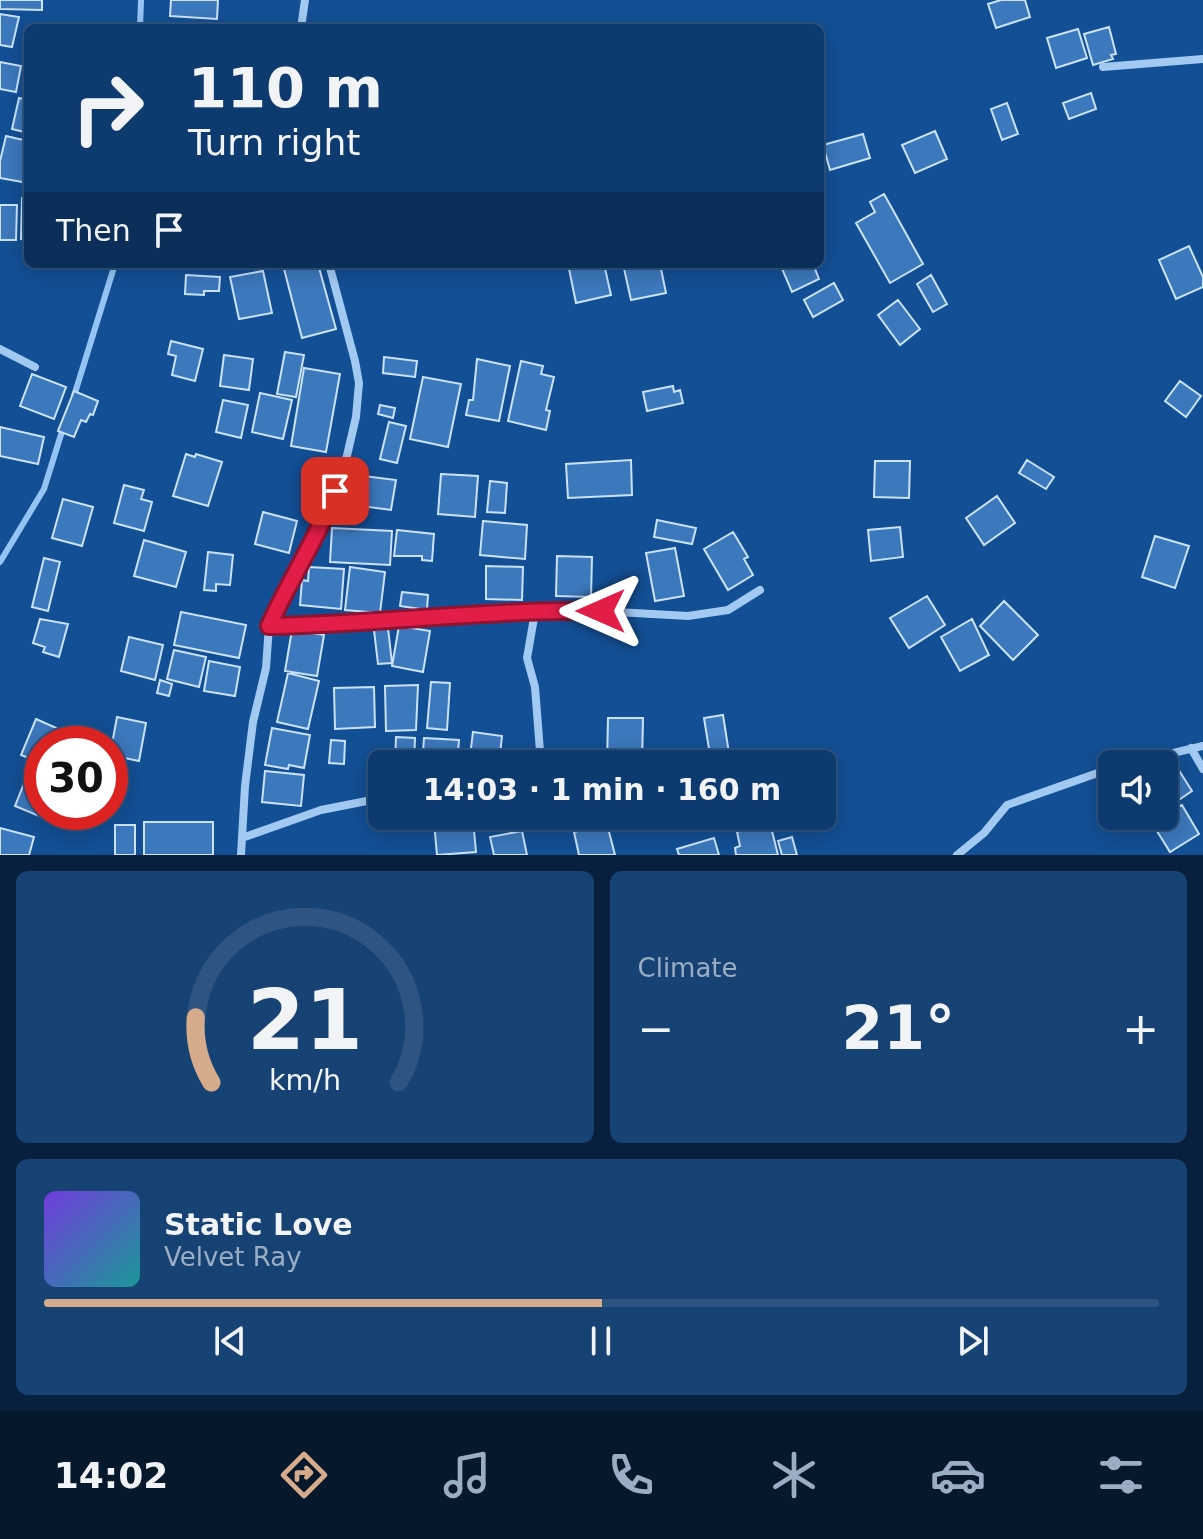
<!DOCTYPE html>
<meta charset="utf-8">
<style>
body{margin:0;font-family:"DejaVu Sans",sans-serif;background:#174274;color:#f1f3f6;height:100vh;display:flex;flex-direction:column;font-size:30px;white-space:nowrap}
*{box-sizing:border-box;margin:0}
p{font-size:26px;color:#9badc3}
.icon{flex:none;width:44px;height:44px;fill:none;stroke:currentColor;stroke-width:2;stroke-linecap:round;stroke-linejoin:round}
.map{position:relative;height:855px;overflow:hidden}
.details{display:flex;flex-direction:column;gap:16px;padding:16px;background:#08203d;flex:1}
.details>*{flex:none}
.banner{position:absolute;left:24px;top:24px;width:800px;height:244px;border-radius:12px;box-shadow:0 4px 20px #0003,0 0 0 2px #2e5582;background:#0e3b6f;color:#f1f3f6;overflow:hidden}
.controls{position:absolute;left:1098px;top:750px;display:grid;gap:16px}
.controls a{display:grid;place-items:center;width:80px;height:80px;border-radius:12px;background:#0e3b6f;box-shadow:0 4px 20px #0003,0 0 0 2px #2e5582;font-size:40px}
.speed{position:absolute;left:24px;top:726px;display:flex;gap:16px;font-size:40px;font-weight:700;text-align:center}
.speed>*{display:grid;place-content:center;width:104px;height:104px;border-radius:50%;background:#0e3b6f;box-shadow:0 4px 20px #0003,0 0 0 2px #2e5582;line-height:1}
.speed .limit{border:12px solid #d22;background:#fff;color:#111}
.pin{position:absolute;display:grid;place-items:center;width:68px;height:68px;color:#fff;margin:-34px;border-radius:16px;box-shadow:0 4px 12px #0006}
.me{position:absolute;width:88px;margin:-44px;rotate:270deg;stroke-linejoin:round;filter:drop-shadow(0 0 6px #0008)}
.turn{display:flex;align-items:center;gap:28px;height:168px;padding:0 32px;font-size:36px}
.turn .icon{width:104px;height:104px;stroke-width:2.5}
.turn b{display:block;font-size:56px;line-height:68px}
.then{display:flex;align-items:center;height:76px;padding:0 32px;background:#0003;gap:16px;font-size:30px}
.big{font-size:60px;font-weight:700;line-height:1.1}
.details .tile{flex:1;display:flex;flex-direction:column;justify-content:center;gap:12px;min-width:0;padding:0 28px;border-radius:12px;background:#174274}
.details .dial{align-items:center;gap:0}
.dial svg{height:208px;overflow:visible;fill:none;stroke:#2e5582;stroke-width:7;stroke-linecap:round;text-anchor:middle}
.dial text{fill:#f1f3f6;stroke:none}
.song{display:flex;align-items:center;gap:24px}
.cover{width:96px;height:96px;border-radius:12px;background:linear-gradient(135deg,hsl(260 70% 55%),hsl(180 70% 35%))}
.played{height:8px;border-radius:4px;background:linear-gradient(90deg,#d6ab8b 50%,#2e5582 50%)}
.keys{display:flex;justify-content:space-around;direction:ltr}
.heat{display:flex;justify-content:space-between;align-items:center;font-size:44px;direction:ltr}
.details .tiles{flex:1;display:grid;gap:16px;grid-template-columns:1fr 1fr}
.tile:last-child{grid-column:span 2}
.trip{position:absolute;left:368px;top:750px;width:468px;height:80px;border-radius:12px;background:#0e3b6f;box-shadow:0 4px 20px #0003,0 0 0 2px #2e5582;font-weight:700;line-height:80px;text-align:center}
.dock{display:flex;height:128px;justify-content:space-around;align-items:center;background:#06182c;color:#9badc3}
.dock .icon{width:56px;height:56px}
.dock .current{color:#d6ab8b}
.dock b{font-size:36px;color:#f1f3f6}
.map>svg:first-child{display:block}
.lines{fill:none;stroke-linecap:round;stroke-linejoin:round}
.stream{stroke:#94c4f5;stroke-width:6}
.building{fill:#3c78bc;stroke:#cae2fd;stroke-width:2}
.street{stroke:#a2c9f2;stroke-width:8}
.route-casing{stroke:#92132f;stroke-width:20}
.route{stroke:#e11d48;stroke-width:14}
</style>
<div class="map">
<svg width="1203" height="855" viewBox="0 0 1203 855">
<rect width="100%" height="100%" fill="#134f94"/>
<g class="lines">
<path class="stream" d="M 140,28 L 141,0
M 74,396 L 115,264
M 0,562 L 44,489 L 64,425"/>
</g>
<path class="building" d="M 0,0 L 42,0 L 42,10 L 0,9 Z
M 171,0 L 218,0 L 217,19 L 170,16 Z
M 1001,0 L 1025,0 L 1030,17 L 996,28 L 988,4 Z
M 0,14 L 19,17 L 12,47 L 0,45 Z
M 1109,27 L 1116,54 L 1111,55 L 1113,59 L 1093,65 L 1084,34 Z
M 1078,29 L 1087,58 L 1056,68 L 1047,38 Z
M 0,62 L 21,66 L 16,92 L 0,89 Z
M 1091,93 L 1096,109 L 1069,119 L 1063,103 Z
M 19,98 L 28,100 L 28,133 L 12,129 Z
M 1007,103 L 1018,134 L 1002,140 L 991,109 Z
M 935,131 L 947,159 L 915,173 L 902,145 Z
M 863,134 L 870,158 L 830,170 L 823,145 Z
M 6,136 L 28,141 L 28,183 L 0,178 L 0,161 Z
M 884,194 L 923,264 L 890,283 L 856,223 L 875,212 L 870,202 Z
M 22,198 L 28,198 L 28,239 L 21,239 Z
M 0,205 L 17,205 L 16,240 L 0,240 Z
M 1189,246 L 1203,277 L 1203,287 L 1176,299 L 1159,260 Z
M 301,264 L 318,264 L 336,329 L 302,338 L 284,269 Z
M 568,264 L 604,264 L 611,295 L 576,303 Z
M 623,264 L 660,264 L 666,293 L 631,300 Z
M 780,264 L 813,264 L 819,279 L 792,292 Z
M 263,271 L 272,313 L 239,319 L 230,277 Z
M 186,275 L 220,277 L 219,291 L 204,291 L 204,295 L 185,294 Z
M 931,275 L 947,304 L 933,312 L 917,284 Z
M 834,283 L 843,300 L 813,317 L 804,300 Z
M 898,300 L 920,329 L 900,345 L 878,315 Z
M 171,341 L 203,349 L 195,381 L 172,375 L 176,356 L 168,354 Z
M 285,352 L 304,355 L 296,397 L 277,394 Z
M 224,355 L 253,359 L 249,390 L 220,386 Z
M 384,357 L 417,361 L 415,377 L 383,373 Z
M 477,359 L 510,366 L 499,421 L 466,415 L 469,400 L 473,400 Z
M 521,361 L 543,366 L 541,374 L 554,377 L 546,410 L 550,411 L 546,430 L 508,421 Z
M 304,368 L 340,374 L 326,452 L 291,446 Z
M 32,374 L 66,387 L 54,419 L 20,406 Z
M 423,377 L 461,384 L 448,447 L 410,439 Z
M 1180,381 L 1201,396 L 1186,417 L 1165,401 Z
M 673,386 L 674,392 L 680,390 L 683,403 L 647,411 L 643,392 Z
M 74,391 L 98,401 L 93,415 L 90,414 L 86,422 L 81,420 L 74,437 L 58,431 Z
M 260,393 L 292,400 L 283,439 L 252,432 Z
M 223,400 L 248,405 L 241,438 L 216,432 Z
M 380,405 L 395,408 L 393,418 L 378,414 Z
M 389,422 L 406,426 L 397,463 L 380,459 Z
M 0,427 L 44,437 L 38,464 L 0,456 Z
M 186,454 L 195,457 L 196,454 L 222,462 L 208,506 L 173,496 Z
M 631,460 L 632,495 L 568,498 L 566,464 Z
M 1027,460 L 1054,477 L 1046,489 L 1019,473 Z
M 875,461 L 910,461 L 909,498 L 874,497 Z
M 441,474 L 478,476 L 475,517 L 438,514 Z
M 356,475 L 396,480 L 391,510 L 353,505 Z
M 490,481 L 507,483 L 505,513 L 487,512 Z
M 124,485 L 144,490 L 141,499 L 152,502 L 144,531 L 114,523 Z
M 997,496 L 1015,523 L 984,545 L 966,518 Z
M 63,499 L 93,507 L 82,546 L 52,538 Z
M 263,512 L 297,521 L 289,553 L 255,544 Z
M 657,520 L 696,528 L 692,544 L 654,537 Z
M 483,521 L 527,525 L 525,559 L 480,555 Z
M 900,527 L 903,557 L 871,561 L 868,530 Z
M 332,528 L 392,531 L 390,565 L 330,562 Z
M 397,530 L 434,534 L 432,561 L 422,560 L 422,556 L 394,556 Z
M 733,532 L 748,557 L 744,559 L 753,575 L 728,590 L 704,549 Z
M 1155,536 L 1189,546 L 1175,588 L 1142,577 Z
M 144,540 L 186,552 L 176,587 L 134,576 Z
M 675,548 L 684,596 L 655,601 L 646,553 Z
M 208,552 L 233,555 L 230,585 L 216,584 L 216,591 L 204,590 Z
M 557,556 L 592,557 L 591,597 L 556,596 Z
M 44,558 L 60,562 L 48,611 L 32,607 Z
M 486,566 L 523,567 L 522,600 L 486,599 Z
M 309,567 L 344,569 L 341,609 L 300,605 L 302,580 L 308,581 Z
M 350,567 L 385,572 L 380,613 L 345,610 Z
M 402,592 L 428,595 L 427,610 L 400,606 Z
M 927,596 L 945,625 L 909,648 L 890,618 Z
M 1004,601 L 1038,635 L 1013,660 L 980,626 Z
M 181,612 L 246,625 L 239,658 L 174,645 Z
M 40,619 L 68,624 L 59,657 L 43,652 L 45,647 L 33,643 Z
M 972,619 L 989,655 L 960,671 L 941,637 Z
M 399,626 L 430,631 L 423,672 L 392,666 Z
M 388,628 L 392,663 L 378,664 L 374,630 Z
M 292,630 L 324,635 L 317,676 L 285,671 Z
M 129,637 L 163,645 L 155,680 L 121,671 Z
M 174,650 L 206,657 L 199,687 L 167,679 Z
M 209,661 L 240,667 L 235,696 L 204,691 Z
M 288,673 L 319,681 L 308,729 L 277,722 Z
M 160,680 L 172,684 L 169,696 L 157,693 Z
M 431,682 L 450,683 L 447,730 L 427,728 Z
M 418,685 L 416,730 L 386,731 L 385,686 Z
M 374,687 L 375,727 L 335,729 L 334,688 Z
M 723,715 L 729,753 L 710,755 L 704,718 Z
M 117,717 L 146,723 L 139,761 L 110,755 Z
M 608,718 L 643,718 L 642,764 L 607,764 Z
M 36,719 L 70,734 L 66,744 L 42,744 L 42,764 L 21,755 Z
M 272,728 L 310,735 L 304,768 L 289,765 L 288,769 L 265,765 Z
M 473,732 L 502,736 L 499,764 L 469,764 Z
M 396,737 L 415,738 L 414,764 L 395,764 Z
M 424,738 L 459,740 L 457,764 L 422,764 Z
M 331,740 L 345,741 L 344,764 L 329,763 Z
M 29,771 L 42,776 L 42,809 L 39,816 L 15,806 Z
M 265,771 L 304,775 L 301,806 L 262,802 Z
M 1180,772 L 1192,791 L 1164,810 L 1164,777 L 1167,781 Z
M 1182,805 L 1199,834 L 1170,852 L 1152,823 Z
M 473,819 L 476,852 L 437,855 L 434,822 Z
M 144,822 L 213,822 L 213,855 L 144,855 Z
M 770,823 L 778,855 L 736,855 L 735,848 L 740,846 L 737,832 Z
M 607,824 L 615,855 L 579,855 L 574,832 Z
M 115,825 L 135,825 L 135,855 L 115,855 Z
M 0,828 L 34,837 L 29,855 L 0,855 Z
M 522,831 L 527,855 L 494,855 L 490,837 Z
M 792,837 L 797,855 L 782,855 L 778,841 Z
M 714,838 L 719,855 L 679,855 L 677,849 Z"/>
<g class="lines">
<path class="street" d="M 301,28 L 305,0
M 1103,67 L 1203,59
M 0,349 L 35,367
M 535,612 L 527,658 L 535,687 L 541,764
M 269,626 L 360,624 L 581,610 L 688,616 L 728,610 L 760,590
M 1191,748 L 1203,769
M 1127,764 L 1203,746
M 242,838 L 321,810 L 382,798
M 241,855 L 245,786 L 253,722 L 266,668 L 269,626 L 286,585 L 325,519 L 345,464 L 356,417 L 359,383 L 355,361 L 329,264
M 957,855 L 984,833 L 1007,805 L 1112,768"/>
</g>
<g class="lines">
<defs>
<path id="route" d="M 335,491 C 318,538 289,580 269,626 C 380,624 490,609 601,611"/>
</defs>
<use href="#route" class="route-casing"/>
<use href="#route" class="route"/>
</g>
</svg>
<div class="controls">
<a><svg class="icon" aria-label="sound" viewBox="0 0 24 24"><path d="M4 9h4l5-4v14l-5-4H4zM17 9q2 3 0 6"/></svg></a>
</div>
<div class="speed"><div class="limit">30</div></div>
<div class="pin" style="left:335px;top:491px;background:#d93025"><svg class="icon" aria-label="arrive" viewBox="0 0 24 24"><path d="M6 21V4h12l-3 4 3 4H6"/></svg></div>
<svg class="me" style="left:601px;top:611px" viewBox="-20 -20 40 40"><path d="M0-17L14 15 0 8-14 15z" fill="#e11d48" stroke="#fff" stroke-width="4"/></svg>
<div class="trip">14:03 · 1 min · 160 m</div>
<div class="banner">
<div class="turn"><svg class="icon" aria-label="right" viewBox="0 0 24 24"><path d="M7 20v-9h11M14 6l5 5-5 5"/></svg><div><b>110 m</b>Turn right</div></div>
<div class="then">Then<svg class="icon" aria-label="arrive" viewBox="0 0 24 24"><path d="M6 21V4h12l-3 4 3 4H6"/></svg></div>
</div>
</div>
<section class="details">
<div class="tiles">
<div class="tile dial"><svg viewBox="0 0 100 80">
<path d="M14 69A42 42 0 1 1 86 69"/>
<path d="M14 69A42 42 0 0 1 8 44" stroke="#d6ab8b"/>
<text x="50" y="56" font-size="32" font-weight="700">21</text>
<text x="50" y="72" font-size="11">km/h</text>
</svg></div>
<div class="tile"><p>Climate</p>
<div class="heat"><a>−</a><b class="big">21°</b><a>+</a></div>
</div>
<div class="tile">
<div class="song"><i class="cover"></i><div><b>Static Love</b><p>Velvet Ray</p></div></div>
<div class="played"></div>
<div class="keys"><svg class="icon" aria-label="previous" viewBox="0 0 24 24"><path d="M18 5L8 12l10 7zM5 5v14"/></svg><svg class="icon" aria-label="pause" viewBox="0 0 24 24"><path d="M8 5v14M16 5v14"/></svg><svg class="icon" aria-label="next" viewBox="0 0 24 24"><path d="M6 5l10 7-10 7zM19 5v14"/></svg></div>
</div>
</div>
</section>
<nav class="dock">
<b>14:02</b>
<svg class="icon current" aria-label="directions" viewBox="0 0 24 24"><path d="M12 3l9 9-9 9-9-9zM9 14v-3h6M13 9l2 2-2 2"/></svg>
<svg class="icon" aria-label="music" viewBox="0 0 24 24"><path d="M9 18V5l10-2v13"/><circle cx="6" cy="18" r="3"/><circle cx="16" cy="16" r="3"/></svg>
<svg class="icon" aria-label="phone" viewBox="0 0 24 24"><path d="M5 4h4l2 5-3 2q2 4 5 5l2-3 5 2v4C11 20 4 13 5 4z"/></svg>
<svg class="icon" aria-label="climate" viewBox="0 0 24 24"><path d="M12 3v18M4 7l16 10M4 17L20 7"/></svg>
<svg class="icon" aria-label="car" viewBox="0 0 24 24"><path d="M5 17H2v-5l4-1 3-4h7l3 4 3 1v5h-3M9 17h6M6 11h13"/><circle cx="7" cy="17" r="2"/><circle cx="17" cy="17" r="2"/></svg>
<svg class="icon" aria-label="filters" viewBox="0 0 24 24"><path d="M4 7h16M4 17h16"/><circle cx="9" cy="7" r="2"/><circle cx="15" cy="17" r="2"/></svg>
</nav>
